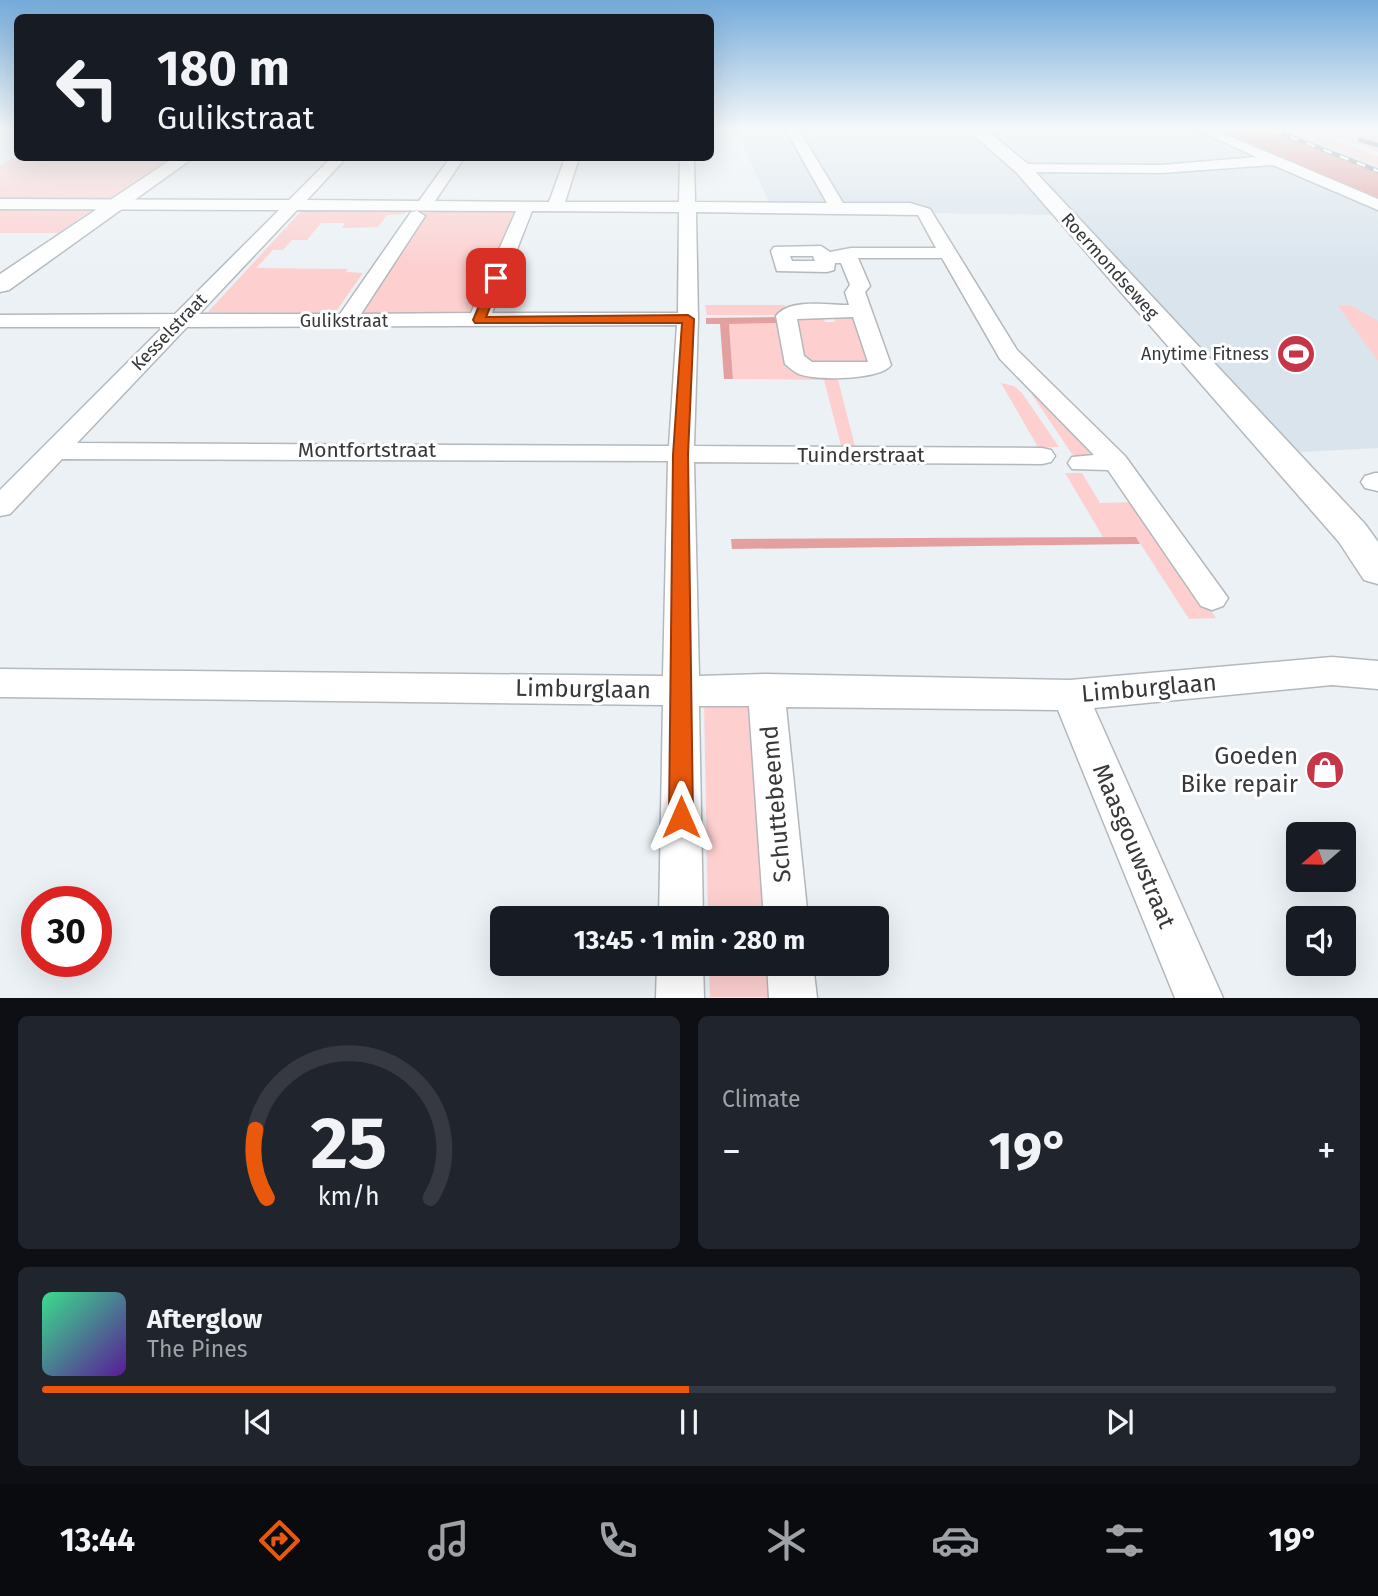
<!DOCTYPE html>
<meta charset="utf-8">
<style>
body{margin:0;font-family:"Fira Sans",sans-serif;background:#20242c;color:#f1f3f6;height:100vh;display:flex;flex-direction:column;font-size:26px;white-space:nowrap}
*{box-sizing:border-box;margin:0}
p{font-size:23px;color:#9ea1a6}
.icon{flex:none;width:38px;height:38px;fill:none;stroke:currentColor;stroke-width:2;stroke-linecap:round;stroke-linejoin:round}
.map{position:relative;height:998px;overflow:hidden}
.panel{display:flex;flex-direction:column;gap:18px;padding:18px;background:#0d0f14;flex:1}
.panel>*{flex:none}
.guide{position:absolute;left:14px;top:14px;width:700px;height:147px;border-radius:10px;box-shadow:0 7px 28px #0002;background:#171b24;color:#f1f3f6;overflow:hidden}
.needle{width:46px;rotate:250deg}
.controls{position:absolute;left:1286px;top:822px;display:grid;gap:14px}
.controls a{display:grid;place-items:center;width:70px;height:70px;border-radius:10px;background:#171b24;box-shadow:0 7px 28px #0002;font-size:35px}
.speed{position:absolute;left:21px;top:886px;display:flex;gap:14px;font-size:35px;font-weight:700;text-align:center}
.speed>*{display:grid;place-content:center;width:91px;height:91px;border-radius:50%;background:#171b24;box-shadow:0 7px 28px #0002;line-height:1}
.speed .limit{border:10px solid #d22;background:#fff;color:#111}
.pin{position:absolute;display:grid;place-items:center;width:60px;height:60px;color:#fff;margin:-30px;border-radius:14px;box-shadow:0 4px 10px #0006}
.me{position:absolute;width:77px;margin:-38px;rotate:0deg;stroke-linejoin:round;filter:drop-shadow(0 0 5px #0008)}
.turn{display:flex;align-items:center;gap:24px;height:147px;padding:0 28px;font-size:32px}
.turn .icon{width:91px;height:91px;stroke-width:2.5}
.turn b{display:block;font-size:49px;line-height:60px}
.big{font-size:52px;font-weight:700;line-height:1.1}
.panel .tile{flex:1;display:flex;flex-direction:column;justify-content:center;gap:10px;min-width:0;padding:0 24px;border-radius:10px;background:#20242c}
.panel .dial{align-items:center;gap:0}
.dial svg{height:182px;overflow:visible;fill:none;stroke:#363941;stroke-width:7;stroke-linecap:round;text-anchor:middle}
.dial text{fill:#f1f3f6;stroke:none}
.song{display:flex;align-items:center;gap:21px}
.cover{width:84px;height:84px;border-radius:10px;background:linear-gradient(135deg,hsl(150 70% 55%),hsl(270 70% 35%))}
.played{height:7px;border-radius:4px;background:linear-gradient(90deg,#ea580c 50%,#363941 50%)}
.keys{display:flex;justify-content:space-around;direction:ltr}
.heat{display:flex;justify-content:space-between;align-items:center;font-size:38px;direction:ltr}
.panel .tiles{flex:1;display:grid;gap:18px;grid-template-columns:1fr 1fr}
.tile:last-child{grid-column:span 2}
.trip{position:absolute;left:490px;top:906px;width:399px;height:70px;border-radius:10px;background:#171b24;box-shadow:0 7px 28px #0002;font-weight:700;line-height:70px;text-align:center}
.tab-bar{display:flex;height:112px;justify-content:space-around;align-items:center;background:#090b0e;color:#9ea1a6}
.tab-bar .icon{width:49px;height:49px}
.tab-bar .selected{color:#ea580c}
.tab-bar b{font-size:32px;color:#f1f3f6}
.map>svg:first-child{display:block}
.built{fill:#d9e4ed}
.green{fill:#fdcfcf}
.forest{fill:#e4a0a0}
.lines{fill:none;stroke-linecap:round;stroke-linejoin:round}
.stream{stroke:#5a7f9c;stroke-width:4.5}
.minor-casing{stroke:#b3b8bc;stroke-width:3}
.tertiary-casing{stroke:#b3b8bc;stroke-width:3}
.minor{fill:#fff;fill-rule:evenodd}
.tertiary{fill:#fff;fill-rule:evenodd}
.rail-casing{stroke:#888c8f;stroke-width:4.5}
.rail{stroke:#fff;stroke-width:2.5;stroke-dasharray:9;stroke-linecap:butt}
.route{fill:#ea580c;stroke:#983908;stroke-width:2}
.labels{text-anchor:middle;dominant-baseline:central;stroke-width:6;stroke-linejoin:round;paint-order:stroke}
.far-street-label{font-size:18px;fill:#36383a;stroke:#fff}
.far-poi-label{font-size:18px;fill:#36383a;stroke:#fff;text-anchor:end}
.street-label{font-size:21px;fill:#36383a;stroke:#fff}
.near-street-label{font-size:24px;fill:#36383a;stroke:#fff}
.near-poi-label{font-size:24px;fill:#36383a;stroke:#fff;text-anchor:end}
</style>
<div class="map">
<svg width="1378" height="998" viewBox="0 0 1378 998">
<rect width="100%" height="100%" fill="#ebf1f5"/>
<path class="built" d="M 736,130 L 1216,130 L 1378,198 L 1378,448 L 1300,452 L 1062,215 L 773,211 Z
M 1268,130 L 1286,130 L 1378,165 L 1378,173 Z"/>
<path class="green" d="M 1286,130 L 1308,130 L 1378,156 L 1378,165 Z
M 1317,130 L 1327,130 L 1358,140 L 1356,137 L 1364,130 L 1378,130 L 1378,152 Z
M 17,156 L 18,158 L 170,158 L 107,200 L 0,200 L 0,165 Z
M 0,208 L 93,209 L 58,233 L 0,233 Z
M 408,209 L 404,214 L 387,215 L 378,227 L 342,228 L 345,223 L 321,223 L 307,240 L 292,240 L 283,250 L 273,250 L 256,268 L 348,269 L 346,272 L 363,273 L 335,313 L 208,312 L 302,210 Z
M 426,209 L 509,209 L 516,213 L 469,313 L 367,314 L 362,310 Z
M 705,305 L 785,305 L 786,311 L 780,315 L 707,315 Z
M 1350,305 L 1378,321 L 1378,361 L 1338,306 Z
M 847,314 L 859,318 L 874,362 L 811,367 L 798,358 L 796,315 L 822,315 L 825,322 L 835,322 L 834,315 Z
M 780,323 L 786,360 L 836,372 L 856,450 L 842,449 L 824,380 L 733,379 L 729,324 Z
M 1001,383 L 1014,386 L 1022,393 L 1059,447 L 1038,447 Z
M 1027,387 L 1031,389 L 1099,455 L 1077,457 L 1072,454 Z
M 1065,473 L 1082,473 L 1100,503 L 1136,502 L 1216,618 L 1189,619 L 1136,537 L 1103,537 Z
M 704,698 L 752,699 L 768,919 L 708,919 Z
M 709,964 L 772,964 L 774,997 L 710,997 Z"/>
<path class="forest" d="M 1209,130 L 1268,130 L 1378,173 L 1378,201 Z
M 779,317 L 780,323 L 729,324 L 733,379 L 724,379 L 720,324 L 706,324 L 706,318 Z
M 1136,537 L 1140,544 L 732,549 L 731,539 Z"/>
<g class="lines">
<path class="stream" d="M 1360,140 L 1378,145"/>
<defs>
<path id="minor" d="M 786,130 L 799,130 L 843,203 L 910,203 L 930,209 L 1017,350 L 1125,456 L 1228,598 L 1223,606 L 1212,610 L 1201,606 L 1108,470 L 1072,469 L 1068,463 L 1072,457 L 1094,455 L 1000,359 L 942,258 L 858,258 L 870,286 L 865,292 L 891,365 C 881,380 815,381 799,374 C 794,372 789,367 785,364 L 776,316 C 789,298 829,305 849,305 L 845,292 L 850,285 L 841,263 L 835,263 L 834,270 L 827,272 L 777,271 L 771,251 L 774,247 L 821,246 L 830,252 L 851,248 L 936,248 L 918,215 L 696,212 L 698,319 L 694,446 L 1042,448 L 1051,450 L 1055,456 L 1051,462 L 1042,464 L 694,462 L 699,676 L 766,674 L 1070,680 L 1332,657 L 1378,661 L 1378,689 L 1332,685 L 1094,708 L 1223,998 L 1175,998 L 1058,710 L 786,707 L 808,919 L 764,919 L 749,706 L 699,706 L 703,919 L 659,919 L 663,705 L 0,697 L 0,669 L 663,676 L 668,461 L 62,459 L 10,514 L 0,516 L 0,490 L 163,327 L 0,327 L 0,315 L 175,314 L 279,210 L 0,209 L 0,199 L 289,200 L 331,158 L 346,158 L 307,200 L 419,201 L 450,158 L 464,158 L 435,201 L 549,202 L 565,158 L 579,158 L 565,202 L 679,202 L 680,158 L 694,158 L 695,202 L 827,203 ZM 297,210 L 516,211 L 471,313 L 361,314 L 425,216 L 417,211 L 411,212 L 340,314 L 199,314 ZM 532,211 L 679,212 L 678,313 L 492,313 ZM 790,256 L 813,256 L 815,261 L 792,261 ZM 853,317 L 868,362 L 812,362 L 804,356 L 797,319 ZM 677,325 L 669,446 L 77,443 L 187,327 Z
M 1198,130 L 1215,130 L 1378,199 L 1378,210 L 1273,165 L 1162,173 L 1022,172 L 1015,168 L 1022,164 L 1162,165 L 1256,157 Z
M 1375,473 L 1378,473 L 1378,491 L 1365,488 L 1361,482 L 1365,476 Z
M 657,964 L 703,964 L 704,998 L 656,998 Z
M 767,964 L 813,964 L 817,998 L 769,998 Z"/>
<path id="tertiary" d="M 968,130 L 986,130 L 1028,164 L 1365,524 L 1378,542 L 1378,584 L 1364,580 L 1339,542 L 1016,172 Z
M 173,158 L 193,158 L 9,290 L 0,292 L 0,274 Z"/>
</defs>
<use href="#minor" class="minor-casing"/>
<use href="#tertiary" class="tertiary-casing"/>
<use href="#minor" class="minor"/>
<use href="#tertiary" class="tertiary"/>
<defs>
<path id="rail" d="M 1273,130 L 1378,171"/>
</defs>
<use href="#rail" class="rail-casing"/>
<use href="#rail" class="rail"/>
</g>
<linearGradient id="sky" x2="0" y2="1"><stop stop-color="#75abda"/><stop offset="0.48" stop-color="#f6f9fa"/><stop offset="1" stop-color="#f6f9fa" stop-opacity="0"/></linearGradient>
<rect width="1378" height="269" fill="url(#sky)"/>
<path class="route" d="M 496,275 L 502,278 L 486,317 L 688,315 L 694,319 L 688,455 L 693,817 L 689,825 L 681,828 L 673,825 L 669,817 L 673,455 L 682,323 L 475,323 L 473,320 L 491,278 Z"/>
<defs>
<symbol id="stadium-disc" viewBox="-11 -11 22 22"><circle r="9.5" fill="#c63648" stroke="#fff"/><path d="M0-5a6.5 5 0 1 0 0 10a6.5 5 0 1 0 0-10ZM-3.5-1.8h7v3.6h-7Z" fill="#fff"/></symbol>
<symbol id="shop-disc" viewBox="-11 -11 22 22"><circle r="9.5" fill="#c63648" stroke="#fff"/><path d="M-5-2.5h2.3a2.7 3.5 0 0 1 5.4 0H5L5.5 6h-11ZM-1.5-2.5h3a1.5 2.3 0 0 0-3 0Z" fill="#fff"/></symbol>
</defs>
<g fill-rule="evenodd">
<use href="#stadium-disc" x="1274" y="332" width="44" height="44"/>
<use href="#shop-disc" x="1303" y="748" width="44" height="44"/>
</g>
<g class="labels">
<g class="far-street-label">
<text transform="translate(1110 266) rotate(48)">Roermondseweg</text>
<text x="344" y="321">Gulikstraat</text>
<text transform="translate(169 332) rotate(-46)">Kesselstraat</text>
</g>
<g class="far-poi-label">
<text x="1269" y="354">Anytime Fitness</text>
</g>
<g class="street-label">
<text x="367" y="450">Montfortstraat</text>
<text x="861" y="455">Tuinderstraat</text>
</g>
<g class="near-street-label">
<text transform="translate(1149 688) rotate(-5)">Limburglaan</text>
<text transform="translate(583 689) rotate(1)">Limburglaan</text>
<text transform="translate(776 804) rotate(-95)">Schuttebeemd</text>
<text transform="translate(1134 846) rotate(67)">Maasgouwstraat</text>
</g>
<g class="near-poi-label">
<text x="1298" y="756">Goeden<tspan x="1298" dy="28">Bike repair</tspan></text>
</g>
</g>
</svg>
<div class="controls">
<a><svg class="needle" viewBox="-14 -14 28 28"><path d="M0-13l5 13h-10z" fill="#e53935"/><path d="M0 13l5-13h-10z" fill="#9ea1a6"/></svg></a>
<a><svg class="icon" aria-label="sound" viewBox="0 0 24 24"><path d="M4 9h4l5-4v14l-5-4H4zM17 9q2 3 0 6"/></svg></a>
</div>
<div class="speed"><div class="limit">30</div></div>
<div class="pin" style="left:496px;top:278px;background:#d93025"><svg class="icon" aria-label="arrive" viewBox="0 0 24 24"><path d="M6 21V4h12l-3 4 3 4H6"/></svg></div>
<svg class="me" style="left:681px;top:817px" viewBox="-20 -20 40 40"><path d="M0-17L14 15 0 8-14 15z" fill="#ea580c" stroke="#fff" stroke-width="4"/></svg>
<div class="trip">13:45 · 1 min · 280 m</div>
<div class="guide">
<div class="turn"><svg class="icon" aria-label="left" viewBox="0 0 24 24"><path d="M17 20v-9H6M10 6l-5 5 5 5"/></svg><div><b>180 m</b>Gulikstraat</div></div>
</div>
</div>
<section class="panel">
<div class="tiles">
<div class="tile dial"><svg viewBox="0 0 100 80">
<path d="M14 69A42 42 0 1 1 86 69"/>
<path d="M14 69A42 42 0 0 1 9 39" stroke="#ea580c"/>
<text x="50" y="56" font-size="32" font-weight="700">25</text>
<text x="50" y="72" font-size="11">km/h</text>
</svg></div>
<div class="tile"><p>Climate</p>
<div class="heat"><a>−</a><b class="big">19°</b><a>+</a></div>
</div>
<div class="tile">
<div class="song"><i class="cover"></i><div><b>Afterglow</b><p>The Pines</p></div></div>
<div class="played"></div>
<div class="keys"><svg class="icon" aria-label="previous" viewBox="0 0 24 24"><path d="M18 5L8 12l10 7zM5 5v14"/></svg><svg class="icon" aria-label="pause" viewBox="0 0 24 24"><path d="M8 5v14M16 5v14"/></svg><svg class="icon" aria-label="next" viewBox="0 0 24 24"><path d="M6 5l10 7-10 7zM19 5v14"/></svg></div>
</div>
</div>
</section>
<nav class="tab-bar">
<b>13:44</b>
<svg class="icon selected" aria-label="directions" viewBox="0 0 24 24"><path d="M12 3l9 9-9 9-9-9zM9 14v-3h6M13 9l2 2-2 2"/></svg>
<svg class="icon" aria-label="music" viewBox="0 0 24 24"><path d="M9 18V5l10-2v13"/><circle cx="6" cy="18" r="3"/><circle cx="16" cy="16" r="3"/></svg>
<svg class="icon" aria-label="phone" viewBox="0 0 24 24"><path d="M5 4h4l2 5-3 2q2 4 5 5l2-3 5 2v4C11 20 4 13 5 4z"/></svg>
<svg class="icon" aria-label="climate" viewBox="0 0 24 24"><path d="M12 3v18M4 7l16 10M4 17L20 7"/></svg>
<svg class="icon" aria-label="car" viewBox="0 0 24 24"><path d="M5 17H2v-5l4-1 3-4h7l3 4 3 1v5h-3M9 17h6M6 11h13"/><circle cx="7" cy="17" r="2"/><circle cx="17" cy="17" r="2"/></svg>
<svg class="icon" aria-label="filters" viewBox="0 0 24 24"><path d="M4 7h16M4 17h16"/><circle cx="9" cy="7" r="2"/><circle cx="15" cy="17" r="2"/></svg>
<b>19°</b>
</nav>
